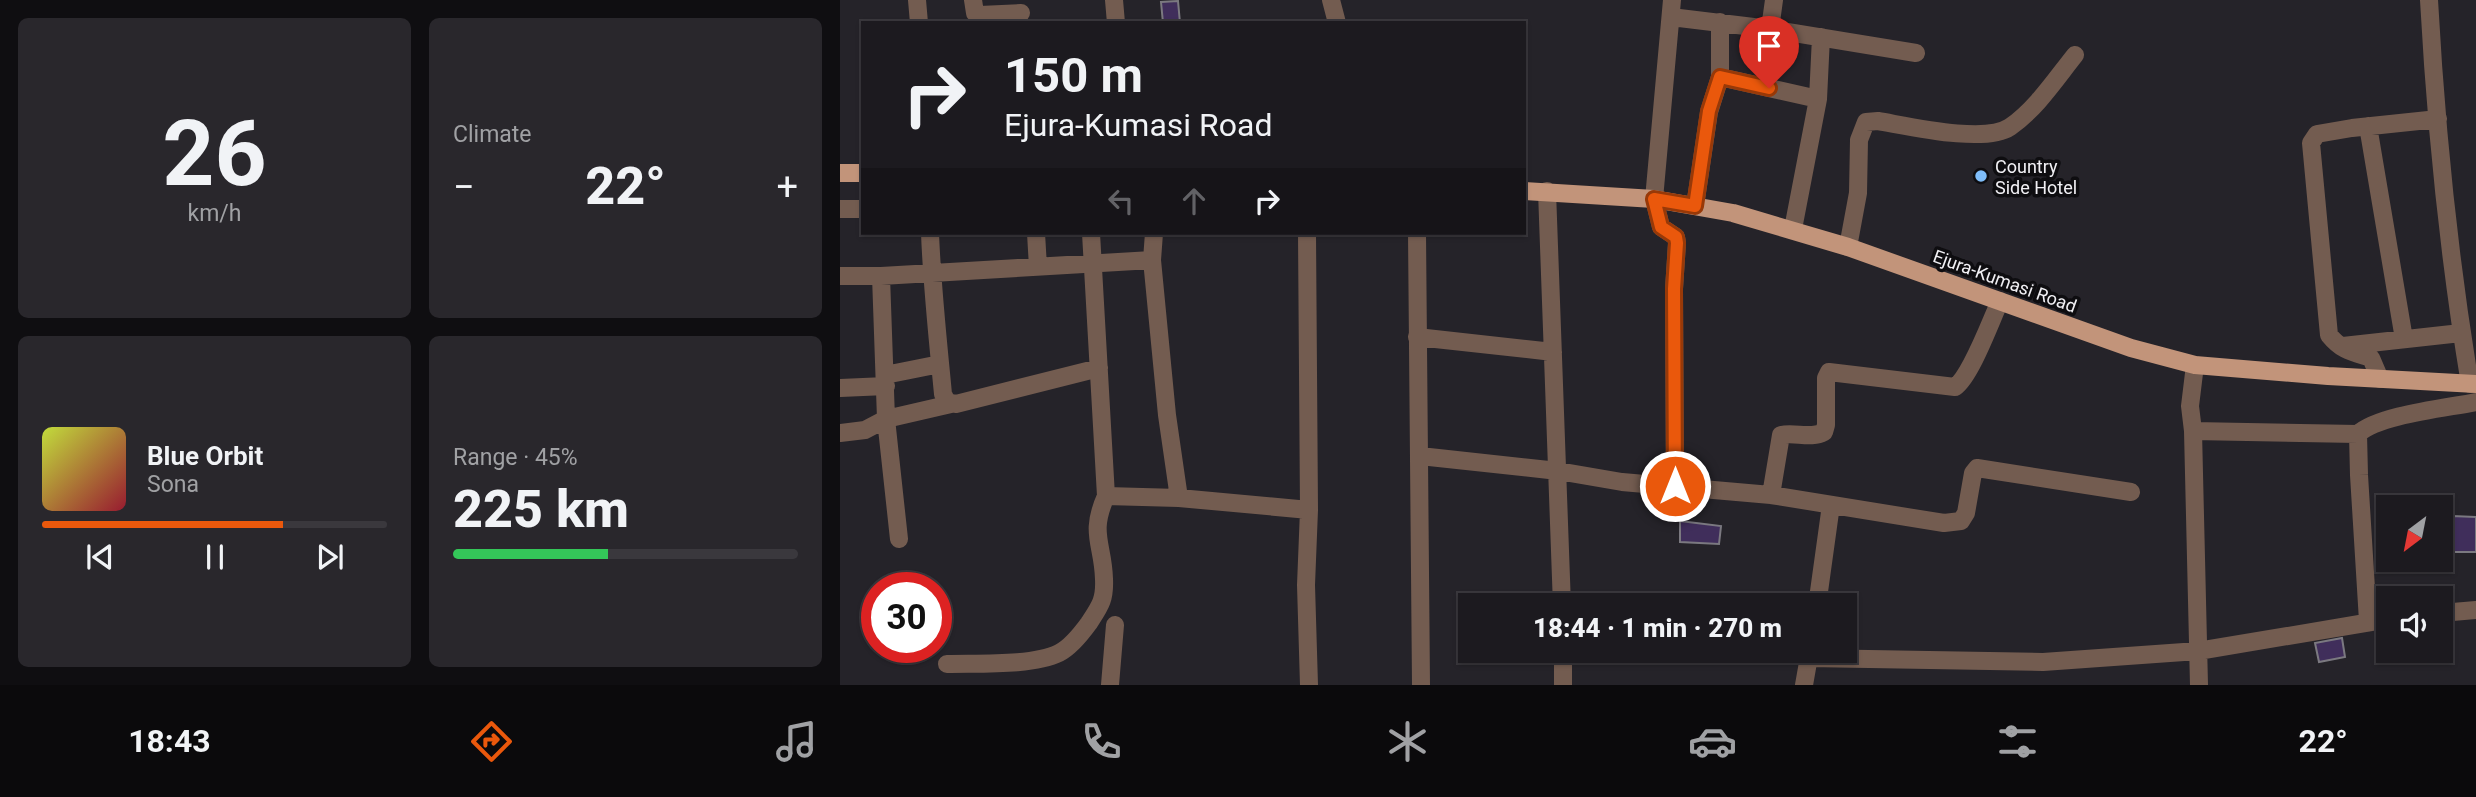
<!DOCTYPE html>
<meta charset="utf-8">
<style>
body{margin:0;font-family:Roboto,sans-serif;background:#29272c;color:#f1f3f6;height:100vh;display:flex;flex-direction:column;font-size:26px;white-space:nowrap}
*{box-sizing:border-box;margin:0}
p{font-size:23px;color:#a0a1a4}
.icon{flex:none;width:38px;height:38px;fill:none;stroke:currentColor;stroke-width:2;stroke-linecap:round;stroke-linejoin:round}
.map{position:relative;flex:1;overflow:hidden}
.drawer{display:flex;flex-direction:column;gap:18px;padding:18px;background:#0f0e11;width:840px}
.drawer>*{flex:none}
.hud{position:absolute;left:21px;top:21px;width:665px;height:214px;border-radius:0px;box-shadow:0 2px 5px #0004,0 0 0 2px #3a383d;background:#1c1a1f;color:#f1f3f6;overflow:hidden}
.needle{width:46px;rotate:212deg}
.fabs{position:absolute;left:1536px;top:495px;display:grid;gap:14px}
.fabs a{display:grid;place-items:center;width:77px;height:77px;border-radius:0px;background:#1c1a1f;box-shadow:0 2px 5px #0004,0 0 0 2px #3a383d;font-size:35px}
.speed{position:absolute;left:21px;top:572px;display:flex;gap:14px;font-size:35px;font-weight:700;text-align:center}
.speed>*{display:grid;place-content:center;width:91px;height:91px;border-radius:50%;background:#1c1a1f;box-shadow:0 2px 5px #0004,0 0 0 2px #3a383d;line-height:1}
.speed .limit{border:10px solid #d22;background:#fff;color:#111}
.pin{position:absolute;display:grid;place-items:center;width:60px;height:60px;color:#fff;margin:-72px -30px;border-radius:50% 50% 50% 0;rotate:-45deg;box-shadow:0 0 7px #0007}
.pin .icon{rotate:45deg}
.me{position:absolute;width:77px;margin:-38px;rotate:0deg;stroke-linejoin:round;filter:drop-shadow(0 0 5px #0008)}
.turn{display:flex;align-items:center;gap:24px;height:147px;padding:0 28px;font-size:32px}
.turn .icon{width:91px;height:91px;stroke-width:2.5}
.turn b{display:block;font-size:49px;line-height:60px}
.lanes{display:flex;align-items:center;height:66px;padding:0 28px;background:#0003;justify-content:center;gap:35px;direction:ltr}
.lanes .off{opacity:.35}
.big{font-size:52px;font-weight:800;line-height:1.1}
.drawer .tile{flex:1;display:flex;flex-direction:column;justify-content:center;gap:10px;min-width:0;padding:0 24px;border-radius:10px;background:#29272c}
.drawer .dial{align-items:center;gap:0}
.dial b{font-size:91px;line-height:1}
.song{display:flex;align-items:center;gap:21px}
.cover{width:84px;height:84px;border-radius:10px;background:linear-gradient(135deg,hsl(70 70% 55%),hsl(350 70% 35%))}
.played{height:7px;border-radius:4px;background:linear-gradient(90deg,#ea580c 70%,#3a383d 70%)}
.keys{display:flex;justify-content:space-around;direction:ltr}
.heat{display:flex;justify-content:space-between;align-items:center;font-size:38px;direction:ltr}
.charge{height:10px;border-radius:5px;background:linear-gradient(90deg,#34c759 45%,#3a383d 0)}
.drawer .tiles{flex:1;display:grid;gap:18px;grid-template-columns:repeat(2,1fr)}
.trip{position:absolute;left:618px;top:593px;width:399px;height:70px;border-radius:0px;background:#1c1a1f;box-shadow:0 2px 5px #0004,0 0 0 2px #3a383d;font-weight:800;line-height:70px;text-align:center}
.tab-bar{display:flex;height:112px;justify-content:space-around;align-items:center;background:#0b0a0c;color:#a0a1a4}
.tab-bar .icon{width:49px;height:49px}
.tab-bar .selected{color:#ea580c}
.tab-bar b{font-size:32px;color:#f1f3f6}
main{display:flex;flex:1;min-height:0}
.map>svg:first-child{display:block}
.building{fill:#402e5b;stroke:#7b7980;stroke-width:2}
.lines{fill:none;stroke-linecap:round;stroke-linejoin:round}
.minor{stroke:#735c50;stroke-width:18}
.major{stroke:#c2947a;stroke-width:18}
.route-casing{stroke:#983908;stroke-width:18}
.route{stroke:#ea580c;stroke-width:12}
.poi-dot{fill:#7fbdf9;stroke:#0e0d10;stroke-width:2.5}
.labels{text-anchor:middle;dominant-baseline:central;stroke-width:7;stroke-linejoin:round;paint-order:stroke}
.poi-label{font-size:18px;fill:#f1f0f4;stroke:#0e0d10;text-anchor:start}
.street-label{font-size:18px;fill:#f1f0f4;stroke:#0e0d10}
</style>
<main>
<section class="drawer">
<div class="tiles">
<div class="tile dial"><b>26</b><p>km/h</p></div>
<div class="tile"><p>Climate</p>
<div class="heat"><a>−</a><b class="big">22°</b><a>+</a></div>
</div>
<div class="tile">
<div class="song"><i class="cover"></i><div><b>Blue Orbit</b><p>Sona</p></div></div>
<div class="played"></div>
<div class="keys"><svg class="icon" aria-label="previous" viewBox="0 0 24 24"><path d="M18 5L8 12l10 7zM5 5v14"/></svg><svg class="icon" aria-label="pause" viewBox="0 0 24 24"><path d="M8 5v14M16 5v14"/></svg><svg class="icon" aria-label="next" viewBox="0 0 24 24"><path d="M6 5l10 7-10 7zM19 5v14"/></svg></div>
</div>
<div class="tile"><p>Range · 45%</p><b class="big">225 km</b><div class="charge"></div></div>
</div>
</section>
<div class="map">
<svg width="1636" height="685" viewBox="0 0 1636 685">
<rect width="100%" height="100%" fill="#252329"/>
<path class="building" d="M 338,1 L 340,23 L 323,23 L 321,2 Z
M 1612,516 L 1636,517 L 1636,552 L 1612,552 Z
M 840,521 L 881,526 L 879,544 L 840,542 Z
M 1502,638 L 1505,657 L 1479,662 L 1475,643 Z"/>
<g class="lines">
<path class="minor" d="M 77,0 L 79,23
M 133,0 L 135,13 L 140,15 L 181,13
M 274,0 L 276,23
M 491,0 L 497,23
M 832,0 L 814,199 L 821,227 L 836,237 L 837,243 L 834,289 L 835,486
M 1589,0 C 1596,128 1609,258 1630,384
M 831,17 L 930,29 L 1076,53
M 930,29 L 934,0
M 880,77 L 978,99
M 1528,126 L 1564,339
M 707,191 L 722,606
M 855,206 L 869,112 L 880,77 L 880,22
M 0,209 L 23,209
M 953,229 L 978,99 L 981,37
M 90,233 C 92,287 98,341 103,394 L 107,402 L 116,404 L 259,368
M 196,233 L 198,267
M 314,233 L 312,260 L 327,415 L 339,498
M 467,233 L 469,510 L 466,585 L 469,685
M 577,233 L 581,685
M 1008,247 L 1018,193 L 1019,140 L 1026,122 L 1038,121 C 1068,126 1145,144 1170,127 C 1196,109 1215,80 1235,55
M 0,276 L 41,276 L 312,260
M 577,337 L 713,352
M 1503,346 L 1621,333
M 1355,365 L 1350,406 L 1353,431 L 1359,685
M 45,375 L 100,364
M 1540,379 L 1531,358 C 1512,352 1502,351 1489,335 L 1471,143 L 1477,134 L 1512,128 L 1598,119
M 0,388 L 46,386
M 1353,431 L 1518,434
M 0,433 L 25,430 L 46,419 L 41,276
M 580,456 L 718,471 L 782,482 L 931,495 L 1104,523 L 1121,521 L 1126,513 L 1133,473 L 1137,468 L 1291,492
M 931,495 L 941,435 C 955,432 971,439 984,432 L 986,425 L 986,378 L 989,372 L 1115,387 C 1131,376 1151,320 1160,301
M 266,496 L 339,498 L 469,510
M 59,539 L 46,419 L 111,404
M 977,606 L 991,505
M 1601,613 L 1636,610
M 1528,621 L 1519,475 L 1518,434 C 1538,415 1607,408 1636,402
M 723,651 L 723,685
M 969,658 L 1203,662 L 1358,651 L 1549,619
M 107,664 C 137,663 193,666 219,653 C 231,647 241,634 249,623 C 260,606 265,600 264,579 C 263,543 249,534 266,496 L 251,233
M 270,685 L 275,625
M 964,685 L 970,651"/>
<path class="major" d="M 0,173 L 23,173
M 684,191 L 814,199 L 893,213 L 1008,247 L 1291,348 L 1355,365 L 1488,376 L 1636,384"/>
</g>
<g class="lines">
<defs>
<path id="route" d="M 835,486 L 834,289 L 837,243 L 836,237 L 821,227 L 814,199 L 855,206 L 869,111 L 880,77 L 929,88"/>
</defs>
<use href="#route" class="route-casing"/>
<use href="#route" class="route"/>
</g>
<circle class="poi-dot" cx="1141" cy="176" r="7"/>
<g class="labels">
<g class="poi-label">
<text x="1155" y="166">Country<tspan x="1155" dy="21">Side Hotel</tspan></text>
</g>
<g class="street-label">
<text transform="translate(1165 281) rotate(20)">Ejura-Kumasi Road</text>
</g>
</g>
</svg>
<div class="fabs">
<a><svg class="needle" viewBox="-14 -14 28 28"><path d="M0-13l5 13h-10z" fill="#e53935"/><path d="M0 13l5-13h-10z" fill="#a0a1a4"/></svg></a>
<a><svg class="icon" aria-label="sound" viewBox="0 0 24 24"><path d="M4 9h4l5-4v14l-5-4H4zM17 9q2 3 0 6"/></svg></a>
</div>
<div class="speed"><div class="limit">30</div></div>
<div class="pin" style="left:929px;top:88px;background:#d93025"><svg class="icon" aria-label="arrive" viewBox="0 0 24 24"><path d="M6 21V4h12l-3 4 3 4H6"/></svg></div>
<svg class="me" style="left:835px;top:486px" viewBox="-20 -20 40 40"><circle r="17" fill="#ea580c" stroke="#fff" stroke-width="3"/><path d="M0-11L8 9 0 5-8 9z" fill="#fff"/></svg>
<div class="trip">18:44 · 1 min · 270 m</div>
<div class="hud">
<div class="turn"><svg class="icon" aria-label="right" viewBox="0 0 24 24"><path d="M7 20v-9h11M14 6l5 5-5 5"/></svg><div><b>150 m</b>Ejura-Kumasi Road</div></div>
<div class="lanes"><svg class="icon off" aria-label="left" viewBox="0 0 24 24"><path d="M17 20v-9H6M10 6l-5 5 5 5"/></svg><svg class="icon off" aria-label="ahead" viewBox="0 0 24 24"><path d="M12 20V5M6 11l6-6 6 6"/></svg><svg class="icon" aria-label="right" viewBox="0 0 24 24"><path d="M7 20v-9h11M14 6l5 5-5 5"/></svg></div>
</div>
</div>
</main>
<nav class="tab-bar">
<b>18:43</b>
<svg class="icon selected" aria-label="directions" viewBox="0 0 24 24"><path d="M12 3l9 9-9 9-9-9zM9 14v-3h6M13 9l2 2-2 2"/></svg>
<svg class="icon" aria-label="music" viewBox="0 0 24 24"><path d="M9 18V5l10-2v13"/><circle cx="6" cy="18" r="3"/><circle cx="16" cy="16" r="3"/></svg>
<svg class="icon" aria-label="phone" viewBox="0 0 24 24"><path d="M5 4h4l2 5-3 2q2 4 5 5l2-3 5 2v4C11 20 4 13 5 4z"/></svg>
<svg class="icon" aria-label="climate" viewBox="0 0 24 24"><path d="M12 3v18M4 7l16 10M4 17L20 7"/></svg>
<svg class="icon" aria-label="car" viewBox="0 0 24 24"><path d="M5 17H2v-5l4-1 3-4h7l3 4 3 1v5h-3M9 17h6M6 11h13"/><circle cx="7" cy="17" r="2"/><circle cx="17" cy="17" r="2"/></svg>
<svg class="icon" aria-label="filters" viewBox="0 0 24 24"><path d="M4 7h16M4 17h16"/><circle cx="9" cy="7" r="2"/><circle cx="15" cy="17" r="2"/></svg>
<b>22°</b>
</nav>
